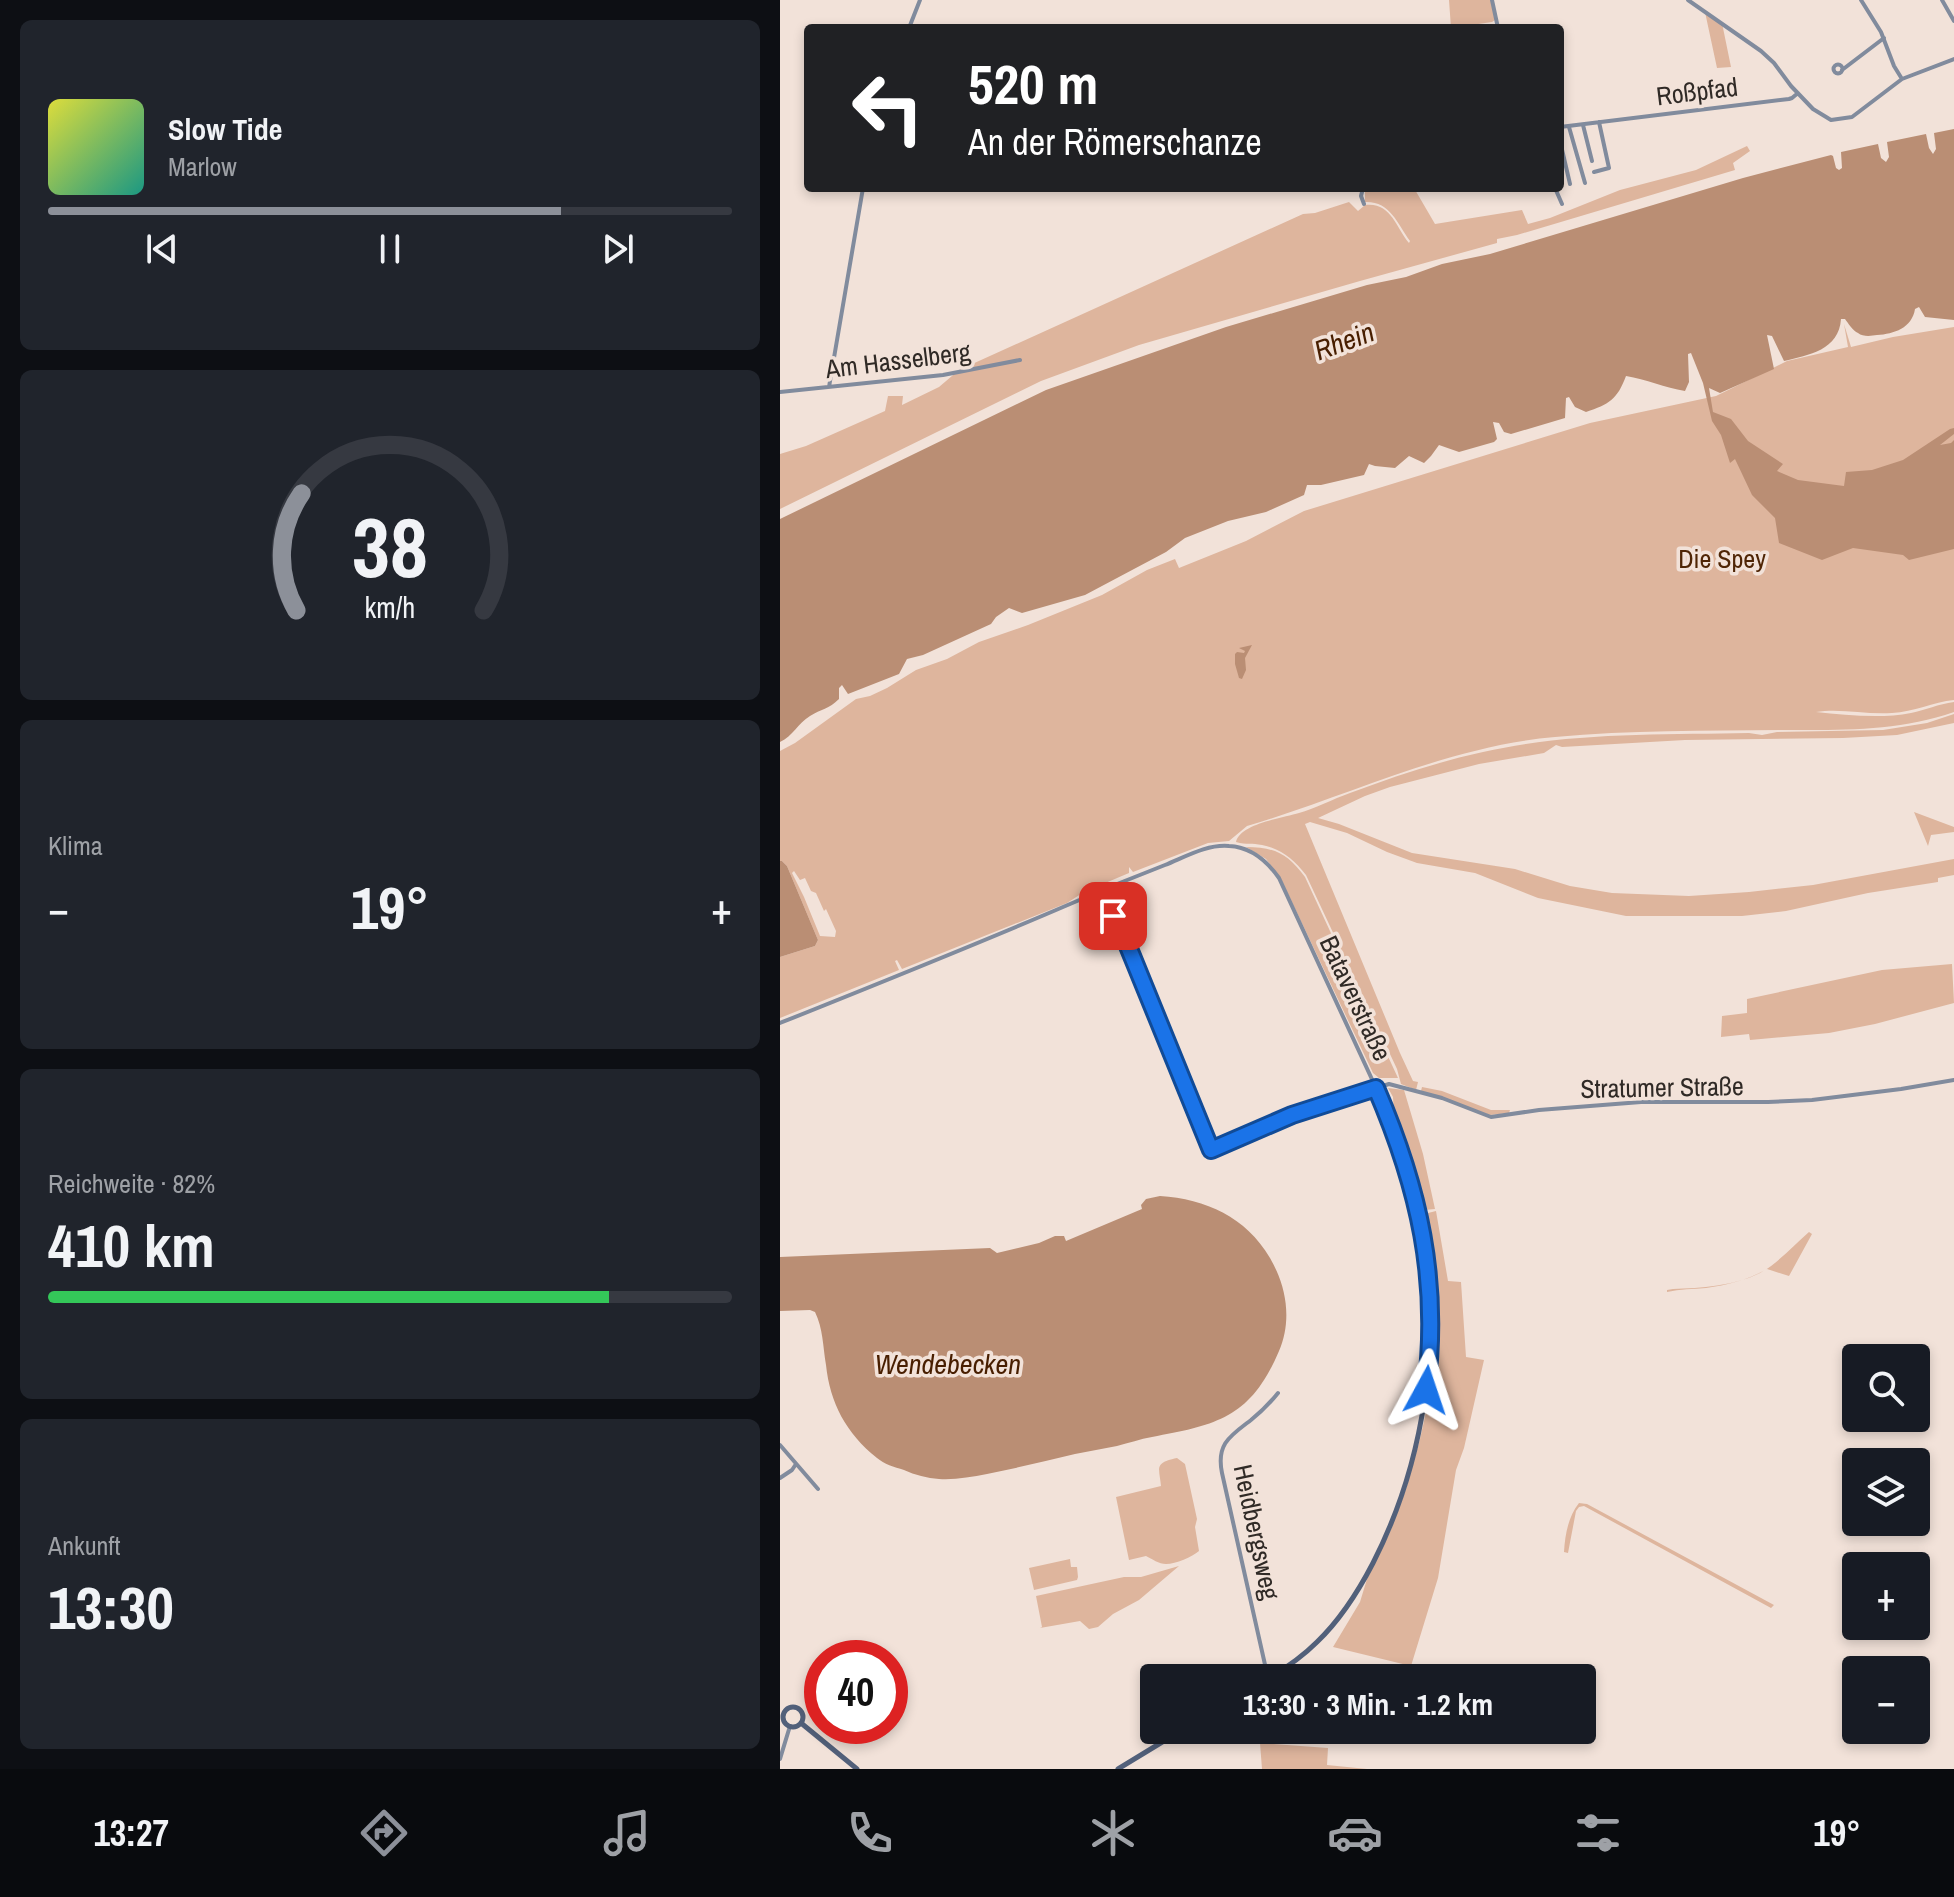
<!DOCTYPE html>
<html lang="de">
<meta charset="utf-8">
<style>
body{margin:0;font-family:"Archivo Narrow",sans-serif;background:#20242c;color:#f1f3f6;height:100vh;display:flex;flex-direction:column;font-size:30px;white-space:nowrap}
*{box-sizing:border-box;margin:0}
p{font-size:26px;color:#9ea1a6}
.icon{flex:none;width:44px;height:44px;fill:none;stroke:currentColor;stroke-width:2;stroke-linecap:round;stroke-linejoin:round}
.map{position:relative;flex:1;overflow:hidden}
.drawer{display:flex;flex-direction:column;gap:20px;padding:20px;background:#0d0f14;width:780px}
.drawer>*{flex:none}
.hud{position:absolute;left:24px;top:24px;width:760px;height:168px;border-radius:8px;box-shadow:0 4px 12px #0003;background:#202124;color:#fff;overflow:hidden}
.fabs{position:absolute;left:1062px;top:1344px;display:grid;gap:16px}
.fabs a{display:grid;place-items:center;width:88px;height:88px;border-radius:8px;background:#171b24;box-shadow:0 4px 12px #0003;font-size:40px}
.speed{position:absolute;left:24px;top:1640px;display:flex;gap:16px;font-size:40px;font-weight:700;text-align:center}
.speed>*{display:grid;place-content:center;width:104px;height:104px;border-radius:50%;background:#171b24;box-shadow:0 4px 12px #0003;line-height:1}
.speed .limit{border:12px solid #d22;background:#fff;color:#111}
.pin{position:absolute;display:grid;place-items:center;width:68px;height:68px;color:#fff;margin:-34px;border-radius:16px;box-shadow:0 4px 12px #0006}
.me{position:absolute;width:88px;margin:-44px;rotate:5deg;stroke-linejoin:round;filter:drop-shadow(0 0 6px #0008)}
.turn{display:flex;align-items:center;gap:28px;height:168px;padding:0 32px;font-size:36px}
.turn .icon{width:104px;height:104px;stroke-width:2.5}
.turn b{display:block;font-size:56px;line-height:68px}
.big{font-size:60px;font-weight:700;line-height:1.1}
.drawer .widget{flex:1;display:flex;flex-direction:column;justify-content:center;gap:12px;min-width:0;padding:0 28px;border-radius:12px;background:#20242c}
.drawer .dial{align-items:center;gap:0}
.dial svg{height:208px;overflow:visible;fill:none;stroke:#363941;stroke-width:7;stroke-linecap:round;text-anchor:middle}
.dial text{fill:#f1f3f6;stroke:none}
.song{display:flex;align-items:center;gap:24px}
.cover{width:96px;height:96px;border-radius:12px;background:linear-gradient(135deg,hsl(60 70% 55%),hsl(170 70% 35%))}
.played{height:8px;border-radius:4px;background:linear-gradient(90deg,#8c9099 75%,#363941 75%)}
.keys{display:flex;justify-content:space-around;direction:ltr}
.heat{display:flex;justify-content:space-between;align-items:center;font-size:44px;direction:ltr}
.charge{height:12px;border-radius:6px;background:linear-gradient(90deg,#34c759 82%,#363941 0)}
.trip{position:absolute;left:360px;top:1664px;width:456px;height:80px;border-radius:8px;background:#171b24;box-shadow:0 4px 12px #0003;font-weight:700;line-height:80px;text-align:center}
.dock{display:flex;height:128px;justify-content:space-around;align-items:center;background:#090b0e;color:#9ea1a6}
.dock .icon{width:56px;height:56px}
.dock .current{color:#8c9099}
.dock b{font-size:36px;color:#f1f3f6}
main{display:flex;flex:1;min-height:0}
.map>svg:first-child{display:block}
.green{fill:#deb59d;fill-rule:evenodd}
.water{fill:#ba8e74}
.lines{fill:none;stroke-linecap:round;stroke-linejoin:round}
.street{stroke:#818b9d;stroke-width:4}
.secondary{stroke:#52607a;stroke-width:5}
.route-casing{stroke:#114b97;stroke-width:20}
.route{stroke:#1a73e8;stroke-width:14}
.labels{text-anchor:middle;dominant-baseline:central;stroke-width:7;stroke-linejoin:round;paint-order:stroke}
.street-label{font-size:26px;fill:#302a26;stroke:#f2e2d9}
.park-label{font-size:26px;fill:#4f2505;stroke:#f2e2d9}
.water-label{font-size:28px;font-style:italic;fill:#481e00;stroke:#f2e2d9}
</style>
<main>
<section class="drawer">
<div class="widget">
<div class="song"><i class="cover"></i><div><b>Slow Tide</b><p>Marlow</p></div></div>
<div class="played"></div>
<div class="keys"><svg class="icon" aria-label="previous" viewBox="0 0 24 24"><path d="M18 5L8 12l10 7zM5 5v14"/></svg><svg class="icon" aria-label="pause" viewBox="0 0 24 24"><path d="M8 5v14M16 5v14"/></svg><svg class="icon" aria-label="next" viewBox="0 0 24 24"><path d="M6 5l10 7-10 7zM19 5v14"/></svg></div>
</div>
<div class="widget dial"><svg viewBox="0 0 100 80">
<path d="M14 69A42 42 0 1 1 86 69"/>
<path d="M14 69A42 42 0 0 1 16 24" stroke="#8c9099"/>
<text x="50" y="56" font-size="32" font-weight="700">38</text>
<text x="50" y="72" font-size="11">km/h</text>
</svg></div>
<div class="widget"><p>Klima</p>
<div class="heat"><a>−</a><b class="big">19°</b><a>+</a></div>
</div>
<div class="widget"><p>Reichweite · 82%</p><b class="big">410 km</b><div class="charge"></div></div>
<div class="widget"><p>Ankunft</p><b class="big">13:30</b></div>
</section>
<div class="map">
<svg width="1174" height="1769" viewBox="0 0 1174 1769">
<rect width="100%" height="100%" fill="#f2e2d9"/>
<path class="green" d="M 669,0 L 711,0 L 715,20 L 712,22 L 671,28 Z
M 925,12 L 942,23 L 951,67 L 937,68 Z
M 967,146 L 970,151 L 953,163 L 955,170 L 737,235 L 717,239 L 717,243 L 580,281 L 359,345 L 261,381 L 0,509 L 0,454 L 26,446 L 105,411 L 108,396 L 123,396 L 122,405 L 159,387 L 179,370 L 523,214 L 535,213 L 569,202 L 578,211 L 585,205 C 611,202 615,226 629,243 L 630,241 C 617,223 610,201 585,202 L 585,188 L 634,188 L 655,224 L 742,210 L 748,224 L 770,218 L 840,190 L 916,170 Z
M 1064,324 L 1071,347 L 1113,337 L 1174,327 L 1174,700 C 1153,702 1134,712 1112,713 C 1087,715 1061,708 1036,712 C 1066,715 1101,719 1131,713 C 1146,710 1158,704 1174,702 L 1174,712 C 1117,732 1059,730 1000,730 C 926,731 850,730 775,737 C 668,746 569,796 467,826 L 449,841 L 428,843 L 353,872 L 349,867 L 349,873 L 304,892 L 287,903 L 122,969 L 117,960 L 115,961 L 119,970 L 0,1018 L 0,957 L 35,946 L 38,940 L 7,866 L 2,861 L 0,861 L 0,751 L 15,743 L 76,699 L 90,696 L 107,688 L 136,670 L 167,659 L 199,642 L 248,625 L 322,595 L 367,570 L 395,559 L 399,568 L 466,541 L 524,511 L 810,423 L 936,396 L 1007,361 L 1068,347 ZM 14,871 L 20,880 L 25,878 L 31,891 L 36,893 L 44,911 L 46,909 L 56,931 L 55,937 L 40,936 L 24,897 L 12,873 Z
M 1174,714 L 1174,723 L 1117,735 L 1063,738 L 905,740 L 782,747 L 776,745 L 764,753 L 699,764 L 610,787 L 585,796 L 538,818 L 559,824 L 632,853 L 735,869 L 790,886 L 832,893 L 909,896 L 969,892 L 1033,885 L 1174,859 L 1174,875 L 1158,878 L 1158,882 L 1088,893 L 1006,911 L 962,916 L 846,916 L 758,898 L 695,873 L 637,863 L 607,852 L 567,833 L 530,822 L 525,824 L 620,1053 L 633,1081 L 638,1082 L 636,1090 L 621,1084 L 617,1069 L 526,875 C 514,860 502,849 482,845 C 472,843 467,845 456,842 C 460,824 502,818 519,813 C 534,809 553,799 570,793 C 613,777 657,762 703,752 C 790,732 880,735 969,733 L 982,735 L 997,732 L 1103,730 L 1147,723 Z
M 1134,812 L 1174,827 L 1174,832 L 1151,835 L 1148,846 Z
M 466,847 C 495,847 508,854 525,877 L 618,1078 L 599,1078 L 593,1073 L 501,879 L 486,859 Z
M 1172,964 L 1174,1003 L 1095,1024 L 1049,1033 L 970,1040 L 969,1034 L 941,1037 L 942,1016 L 967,1013 L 967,999 L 1102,970 Z
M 642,1087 L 662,1091 L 711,1110 L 730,1110 L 729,1113 L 710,1115 L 641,1091 Z
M 608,1088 L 624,1090 L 643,1154 L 655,1209 L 644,1210 L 638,1179 L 619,1133 L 614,1116 L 613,1097 Z
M 656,1211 L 668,1281 L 681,1282 L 686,1357 L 704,1360 L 684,1448 L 676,1470 L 658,1578 L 631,1666 L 553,1647 L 580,1602 L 587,1579 L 610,1532 L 626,1489 L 640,1439 L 647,1408 L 653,1341 L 652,1289 L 644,1214 Z
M 1029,1232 L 1032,1234 L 1009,1276 L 987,1269 C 968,1280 947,1285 926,1288 C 913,1289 900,1289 887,1292 L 887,1290 L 893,1289 C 921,1288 954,1286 980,1273 C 998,1263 1013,1246 1029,1232 Z
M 397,1458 L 405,1464 L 417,1519 L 415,1527 L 419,1551 C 412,1557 396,1564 386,1564 C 379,1564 372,1559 366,1556 L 349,1560 L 336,1497 L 381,1486 C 379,1467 374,1463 397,1458 Z
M 799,1503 L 807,1504 L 994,1605 L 991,1608 L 804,1506 L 799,1507 L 796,1511 L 788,1553 L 784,1552 C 785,1535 788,1517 799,1503 Z
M 290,1559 L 291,1567 L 297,1567 L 298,1577 L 297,1580 L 254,1590 L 249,1568 Z
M 399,1566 L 359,1600 L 333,1614 L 318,1627 L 309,1629 L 300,1621 L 260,1628 L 262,1627 L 256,1596 L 344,1577 L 361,1577 Z
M 480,1743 L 548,1748 L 547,1765 L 587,1769 L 482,1769 Z"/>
<path class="water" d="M 1174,129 L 1174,320 L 1145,317 L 1139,307 L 1135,309 C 1132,328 1114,334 1097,335 C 1091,336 1083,337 1078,333 C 1073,331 1068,323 1065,319 L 1061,319 C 1059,350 1029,355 1004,361 L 992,336 L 987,335 L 994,369 L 940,393 L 929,388 L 933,412 L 951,419 L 968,441 L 1003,464 L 997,471 L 1018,480 L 1064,486 L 1066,472 L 1092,470 L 1123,460 L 1170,429 L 1174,428 L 1174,434 L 1160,445 L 1171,443 L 1174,440 L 1174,549 L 1129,560 L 1123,555 L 1073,548 L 1042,560 L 999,543 L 995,518 L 972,495 L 955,459 L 950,463 L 941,435 L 932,421 L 923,383 L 911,353 L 908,354 L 909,382 L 905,391 C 885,388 866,379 846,376 C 837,400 829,404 806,412 L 795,407 L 789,397 L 786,398 L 785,418 L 731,434 L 724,432 L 719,423 L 713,422 L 717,439 L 714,442 L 679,452 L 659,445 L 651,456 L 644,463 L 629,456 L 615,468 L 595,466 L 589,464 L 584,475 L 541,485 L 527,485 L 524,495 L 486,512 L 448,521 L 405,538 L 386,552 L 305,595 L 242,613 L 229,608 L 216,617 L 211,624 L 143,655 L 127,659 L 119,674 L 68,694 L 62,685 L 59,688 L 59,699 C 49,709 41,709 30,716 C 18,723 13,736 0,742 L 0,519 L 266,390 L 446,327 L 587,285 L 626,277 L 662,264 L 710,254 L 963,178 L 1051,155 L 1053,156 L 1056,168 L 1059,170 L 1062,168 L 1061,152 L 1098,144 L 1101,158 L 1106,162 L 1109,157 L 1107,142 L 1146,134 L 1149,148 L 1153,154 L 1156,149 L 1154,133 Z
M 472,645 L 465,658 L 466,670 L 462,679 L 459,678 L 455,664 L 455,654 L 457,652 L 464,653 L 465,651 L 459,648 Z
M 0,861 L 2,861 L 7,866 L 38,940 L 35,946 L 0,957 Z
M 380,1196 C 426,1199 466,1217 490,1258 C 507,1287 512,1321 499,1351 C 471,1417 438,1425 372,1437 C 360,1439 349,1443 337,1446 C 323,1449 309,1451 295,1454 C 266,1461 237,1468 207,1474 C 191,1477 175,1480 159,1479 C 147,1478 135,1475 124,1470 C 114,1467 104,1464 97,1458 C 66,1433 50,1403 46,1365 C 43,1347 43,1328 35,1312 L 30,1310 L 0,1311 L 0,1257 L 210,1248 L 217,1253 L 259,1243 L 275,1236 L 284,1236 L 286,1241 L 362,1209 L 361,1205 L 366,1199 Z"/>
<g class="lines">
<path class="street" d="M 712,0 L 718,28
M 908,0 L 981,51 L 994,63 L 1011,86 L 1033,109 L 1051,120 L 1072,117 L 1122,79 L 1174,59
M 1081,0 L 1101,32 L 1114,66 L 1122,79
M 1162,0 L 1174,21
M 129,28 L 140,0
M1053.5 69a4.5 4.5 0 1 1 9 0a4.5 4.5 0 1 1-9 0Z
M 1062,70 L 1104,38
M 803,125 L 812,161
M 780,127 L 1009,99 L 1012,98 L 1018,93
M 789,127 L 805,183
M 780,141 L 790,184
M 814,172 L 829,168 L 819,122
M 583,188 L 581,196 L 584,204
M 775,188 L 782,204
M 49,387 L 83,188
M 0,392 L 163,375 L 240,360
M 323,890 L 333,916 L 339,924 L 431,1150 L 512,1115 L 609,1084 L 662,1098 L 711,1117 L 759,1110 L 861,1102 L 988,1102 L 1032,1100 L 1121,1089 L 1174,1080
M 0,1023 C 95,985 190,947 283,907 C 317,892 351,878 385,865 C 405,857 427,844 449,846 C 471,847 487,861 499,878 L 596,1088
M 0,1445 L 38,1489
M 0,1478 L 12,1470 L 16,1464
M 488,1678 L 442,1473 C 436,1444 450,1436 471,1420 C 481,1412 490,1403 498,1393
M 0,1759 L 10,1726"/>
<path class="secondary" d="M 489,1678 C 506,1668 523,1656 537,1642 C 561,1619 578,1592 593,1563 C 645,1461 661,1344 643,1232 C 634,1182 616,1134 596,1088
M3 1717a10 10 0 1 1 20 0a10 10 0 1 1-20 0Z
M 21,1723 L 77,1769
M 338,1769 L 402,1730"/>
</g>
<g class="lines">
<defs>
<path id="route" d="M 333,916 L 339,924 L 431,1150 L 512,1115 L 596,1088 C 639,1188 660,1280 646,1390"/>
</defs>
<use href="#route" class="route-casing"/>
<use href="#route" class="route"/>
</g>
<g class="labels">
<g class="street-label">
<text transform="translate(917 91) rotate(-7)">Roßpfad</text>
<text transform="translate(118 360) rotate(-7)">Am Hasselberg</text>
<text transform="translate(576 998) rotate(65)">Bataverstraße</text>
<text transform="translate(882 1087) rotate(-1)">Stratumer Straße</text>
<text transform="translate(477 1532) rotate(78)">Heidbergsweg</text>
</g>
<g class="park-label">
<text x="942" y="558">Die Spey</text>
</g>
<g class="water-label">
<text transform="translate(564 341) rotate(-20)">Rhein</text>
<text x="168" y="1364">Wendebecken</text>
</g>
</g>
</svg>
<div class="fabs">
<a><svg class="icon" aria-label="search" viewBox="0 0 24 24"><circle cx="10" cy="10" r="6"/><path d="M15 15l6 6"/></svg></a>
<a><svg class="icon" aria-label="layers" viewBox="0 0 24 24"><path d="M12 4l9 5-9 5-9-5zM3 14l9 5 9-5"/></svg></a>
<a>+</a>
<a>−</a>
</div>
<div class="speed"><div class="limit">40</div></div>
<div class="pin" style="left:333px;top:916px;background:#d93025"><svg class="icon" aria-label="arrive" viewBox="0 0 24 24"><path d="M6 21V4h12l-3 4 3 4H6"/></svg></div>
<svg class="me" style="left:646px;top:1390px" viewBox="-20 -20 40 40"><path d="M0-17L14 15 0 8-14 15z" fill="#1a73e8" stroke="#fff" stroke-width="4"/></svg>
<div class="trip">13:30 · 3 Min. · 1.2 km</div>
<div class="hud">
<div class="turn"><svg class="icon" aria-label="left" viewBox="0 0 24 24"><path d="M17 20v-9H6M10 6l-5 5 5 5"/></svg><div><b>520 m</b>An der Römerschanze</div></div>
</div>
</div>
</main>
<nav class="dock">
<b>13:27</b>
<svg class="icon current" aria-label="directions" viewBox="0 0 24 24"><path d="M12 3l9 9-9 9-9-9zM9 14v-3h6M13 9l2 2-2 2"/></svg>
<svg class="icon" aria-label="music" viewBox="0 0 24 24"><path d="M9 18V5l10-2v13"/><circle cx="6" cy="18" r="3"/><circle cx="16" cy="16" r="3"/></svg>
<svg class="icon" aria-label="phone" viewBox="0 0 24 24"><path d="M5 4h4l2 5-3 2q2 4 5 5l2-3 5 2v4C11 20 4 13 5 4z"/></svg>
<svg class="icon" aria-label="climate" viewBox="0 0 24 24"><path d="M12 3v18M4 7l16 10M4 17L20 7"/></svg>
<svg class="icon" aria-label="car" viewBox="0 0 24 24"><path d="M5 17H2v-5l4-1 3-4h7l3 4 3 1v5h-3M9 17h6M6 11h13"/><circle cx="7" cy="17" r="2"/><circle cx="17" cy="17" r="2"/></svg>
<svg class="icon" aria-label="filters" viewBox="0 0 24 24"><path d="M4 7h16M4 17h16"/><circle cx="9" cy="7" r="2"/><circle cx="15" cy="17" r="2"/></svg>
<b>19°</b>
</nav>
